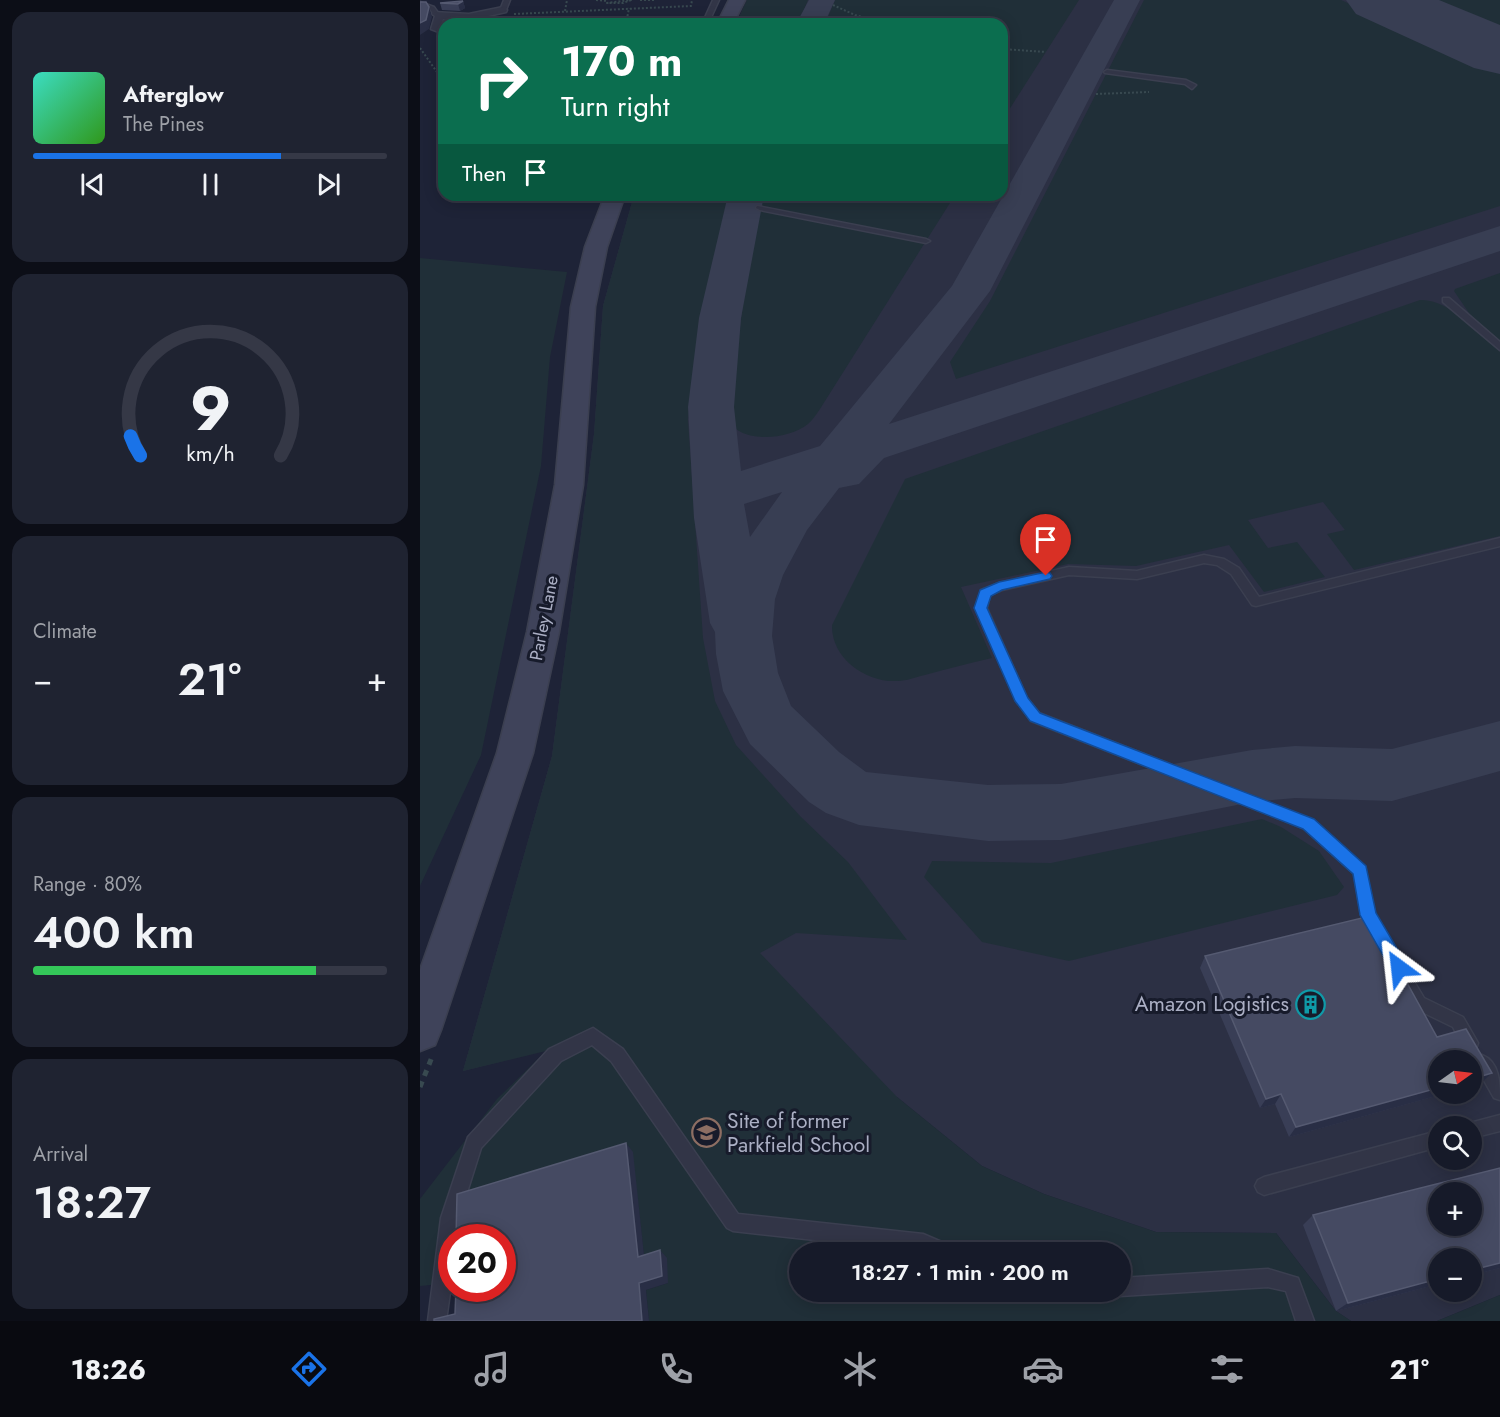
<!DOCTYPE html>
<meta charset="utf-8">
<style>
body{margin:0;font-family:Jost,sans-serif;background:#1f2331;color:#f1f3f6;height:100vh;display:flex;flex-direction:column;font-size:22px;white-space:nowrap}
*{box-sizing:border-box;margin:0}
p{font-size:20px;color:#9ea1a8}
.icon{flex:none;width:33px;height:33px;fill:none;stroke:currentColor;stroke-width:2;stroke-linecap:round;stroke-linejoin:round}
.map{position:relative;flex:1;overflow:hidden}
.details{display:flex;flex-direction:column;gap:12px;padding:12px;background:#0c0e17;width:420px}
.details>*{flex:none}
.banner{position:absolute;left:18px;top:18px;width:570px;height:183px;border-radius:18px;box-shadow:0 3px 15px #0003,0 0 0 2px #353846;background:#0b6e4f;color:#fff;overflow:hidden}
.needle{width:39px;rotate:76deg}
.tools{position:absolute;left:1008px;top:1050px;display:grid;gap:12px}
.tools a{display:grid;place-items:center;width:54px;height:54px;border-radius:50%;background:#161a29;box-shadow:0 3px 15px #0003,0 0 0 2px #353846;font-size:30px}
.speed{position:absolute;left:18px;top:1224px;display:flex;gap:12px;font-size:30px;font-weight:700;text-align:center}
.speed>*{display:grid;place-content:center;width:78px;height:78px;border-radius:50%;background:#161a29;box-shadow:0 3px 15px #0003,0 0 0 2px #353846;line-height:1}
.speed .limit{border:9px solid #d22;background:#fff;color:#111}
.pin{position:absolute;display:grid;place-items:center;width:51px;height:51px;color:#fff;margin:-62px -26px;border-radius:50% 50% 50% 0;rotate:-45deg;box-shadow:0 0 6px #0007}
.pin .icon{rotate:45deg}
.me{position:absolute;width:66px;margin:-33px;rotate:330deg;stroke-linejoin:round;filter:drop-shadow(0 0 4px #0008)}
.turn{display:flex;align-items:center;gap:21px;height:126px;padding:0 24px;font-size:27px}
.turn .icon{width:78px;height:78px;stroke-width:2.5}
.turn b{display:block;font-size:42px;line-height:51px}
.then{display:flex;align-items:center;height:57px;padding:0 24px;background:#0003;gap:12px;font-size:22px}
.big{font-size:45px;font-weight:600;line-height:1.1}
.details .card{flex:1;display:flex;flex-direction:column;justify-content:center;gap:9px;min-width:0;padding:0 21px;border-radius:18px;background:#1f2331}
.details .dial{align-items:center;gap:0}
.dial svg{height:156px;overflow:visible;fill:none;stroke:#353846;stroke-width:7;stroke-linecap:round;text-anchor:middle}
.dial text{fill:#f1f3f6;stroke:none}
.song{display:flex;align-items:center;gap:18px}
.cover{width:72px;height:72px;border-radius:9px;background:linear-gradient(135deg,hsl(170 70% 55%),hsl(110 70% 35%))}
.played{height:6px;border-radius:3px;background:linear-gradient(90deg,#1a73e8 70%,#353846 70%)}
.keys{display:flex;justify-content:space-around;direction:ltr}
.heat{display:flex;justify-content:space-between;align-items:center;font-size:33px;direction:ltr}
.charge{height:9px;border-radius:4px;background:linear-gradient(90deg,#34c759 80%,#353846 0)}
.trip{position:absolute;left:369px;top:1242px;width:342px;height:60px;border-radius:30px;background:#161a29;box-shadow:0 3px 15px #0003,0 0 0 2px #353846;font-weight:600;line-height:60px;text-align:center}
.dock{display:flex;height:96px;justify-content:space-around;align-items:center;background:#090a10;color:#9ea1a8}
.dock .icon{width:42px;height:42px}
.dock .current{color:#1a73e8}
.dock b{font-size:27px;color:#f1f3f6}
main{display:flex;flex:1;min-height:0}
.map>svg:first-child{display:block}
.airport{fill:#2c3044;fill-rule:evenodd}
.green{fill:#202f38;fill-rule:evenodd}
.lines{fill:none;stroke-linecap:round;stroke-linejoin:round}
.taxiway{fill:#383e53;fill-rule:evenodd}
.runway{fill:#383e53;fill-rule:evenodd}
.service-casing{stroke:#3b3f50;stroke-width:3}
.pedestrian-casing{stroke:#3b3f50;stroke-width:3}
.secondary-casing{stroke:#3b3f50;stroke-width:3}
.path-far1{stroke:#384950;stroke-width:2;stroke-dasharray:2 2;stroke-linecap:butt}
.path{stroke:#384950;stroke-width:5;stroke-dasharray:6 6;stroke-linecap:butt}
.service{fill:#323547;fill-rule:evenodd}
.pedestrian{fill:#323547;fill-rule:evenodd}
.secondary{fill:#3f435a;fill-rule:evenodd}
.wall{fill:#393e56;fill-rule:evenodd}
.shaded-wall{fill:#292e45}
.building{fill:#454a62;stroke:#555a71;stroke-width:1.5;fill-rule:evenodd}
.route{fill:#1a73e8;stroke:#114b97;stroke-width:1.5}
.labels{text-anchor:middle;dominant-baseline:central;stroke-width:6;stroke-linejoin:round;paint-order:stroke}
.street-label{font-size:18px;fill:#abafc4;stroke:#171b2b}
.near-poi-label{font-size:21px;fill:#abafc4;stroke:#171b2b;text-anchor:end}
</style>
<main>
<section class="details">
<div class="card">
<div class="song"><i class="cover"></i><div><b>Afterglow</b><p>The Pines</p></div></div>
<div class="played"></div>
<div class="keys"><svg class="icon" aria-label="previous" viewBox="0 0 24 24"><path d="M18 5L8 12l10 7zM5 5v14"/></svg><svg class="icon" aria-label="pause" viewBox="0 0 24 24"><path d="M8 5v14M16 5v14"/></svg><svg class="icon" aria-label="next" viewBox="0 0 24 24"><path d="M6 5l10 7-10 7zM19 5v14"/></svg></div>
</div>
<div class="card dial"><svg viewBox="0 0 100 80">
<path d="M14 69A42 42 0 1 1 86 69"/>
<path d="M14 69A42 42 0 0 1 9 59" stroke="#1a73e8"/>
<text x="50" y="56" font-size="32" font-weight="700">9</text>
<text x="50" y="72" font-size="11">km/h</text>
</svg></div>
<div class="card"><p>Climate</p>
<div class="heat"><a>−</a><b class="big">21°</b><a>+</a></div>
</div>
<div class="card"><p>Range · 80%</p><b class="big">400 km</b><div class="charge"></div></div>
<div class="card"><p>Arrival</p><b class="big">18:27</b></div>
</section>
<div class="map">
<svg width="1080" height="1321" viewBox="0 0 1080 1321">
<rect width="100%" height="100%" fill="#1e2337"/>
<path class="airport" d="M 327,0 L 1080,0 L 1080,1295 L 1017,1321 L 931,1321 L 916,1311 L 856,1233 L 736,1232 L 624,1194 L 562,1166 L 477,1097 L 127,1050 L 43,1071 L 132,756 L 174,434 L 183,306 L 214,195 L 582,195 L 582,24 L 316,24 ZM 1018,1060 L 1052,1060 L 1052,1094 L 1018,1094 ZM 1018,1126 L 1052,1126 L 1052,1160 L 1018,1160 ZM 1018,1192 L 1052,1192 L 1052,1226 L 1018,1226 ZM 1018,1258 L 1052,1258 L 1052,1292 L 1018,1292 Z"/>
<path class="green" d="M 327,0 L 388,0 L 378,24 L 316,24 Z
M 415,0 L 659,0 L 582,121 L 582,24 L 405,24 Z
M 724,0 L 921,0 L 1080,71 L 1080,206 L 536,379 L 530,362 L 570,301 Z
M 999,0 L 1080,0 L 1080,34 Z
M 214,195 L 309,195 L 281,316 L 268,420 L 283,638 L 295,701 L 316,745 L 380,816 L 428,862 L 487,940 L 376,933 L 340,953 L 477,1097 L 562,1166 L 624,1194 L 736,1232 L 856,1233 L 916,1311 L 931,1321 L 229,1321 L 226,1290 L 248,1283 L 225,1264 L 212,1152 L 47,1237 L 32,1238 L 31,1283 L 0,1286 L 0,1199 L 77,1099 L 126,1051 L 43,1071 L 132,756 L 174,434 L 183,306 ZM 380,1252 L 700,1252 L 700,1292 L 380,1292 Z
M 343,195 L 535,195 L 400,409 C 397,413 393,420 388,424 C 369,439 330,443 312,426 C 315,348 326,272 343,195 Z
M 0,258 L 147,272 L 130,357 L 121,466 L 61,755 L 0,886 Z
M 1080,273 L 1080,341 L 1051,316 L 1034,291 L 1035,289 Z
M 1000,300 C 1027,298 1061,333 1080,350 L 1080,536 L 934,570 L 907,534 L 925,530 L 903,502 L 828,520 L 848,548 L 877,542 L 905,577 L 844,592 L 809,545 L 716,566 L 648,564 L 541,587 L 572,658 C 549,663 527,669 505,675 C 496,677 486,681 478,681 C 446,683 411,658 412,625 L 485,479 Z
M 842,819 L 861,827 L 899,851 L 924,887 L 917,895 L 649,961 L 562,942 L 504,877 L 512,861 L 631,863 Z
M 1080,1295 L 1080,1321 L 1017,1321 Z"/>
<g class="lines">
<path class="taxiway" d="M 389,0 L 415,0 L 404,24 L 376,24 Z
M 694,0 L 720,0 L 570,291 L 469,424 L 1080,226 L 1080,251 L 464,458 L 439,484 L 419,488 L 387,530 L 363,575 L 355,599 L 352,636 L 358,673 L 371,706 L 419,752 L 446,772 L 568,785 L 641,784 L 832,750 L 875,746 L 972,749 L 1080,721 L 1080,771 L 972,801 L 875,798 L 832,802 L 641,840 L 568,841 L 439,825 L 406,813 L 389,802 L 330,744 L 303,691 L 296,654 L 295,632 L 290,623 L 274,518 L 268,407 L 279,318 L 308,195 L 344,195 L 321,318 L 314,407 L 321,471 L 400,446 L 532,286 ZM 362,492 L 330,537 L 324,504 Z"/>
<path class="runway" d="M 926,0 L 1019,0 L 1080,25 L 1080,74 L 1054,68 L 936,14 Z"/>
<defs>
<path id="service" d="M 84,0 L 90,0 L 86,10 L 83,12 L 80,10 Z
M 293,0 L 299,0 L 288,24 L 282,24 Z
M 0,2 L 14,7 L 19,14 L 14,15 L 10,9 L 0,6 Z
M 687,70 L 766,80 L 776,85 L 772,89 L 765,84 L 685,73 L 684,72 Z
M 337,206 L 506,239 L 510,241 L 506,243 L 340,210 L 336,208 Z
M 1023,298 L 1029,298 L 1080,342 L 1080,350 L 1023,302 Z
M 1080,538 L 1080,546 L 836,606 L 832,605 L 811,574 L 797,565 L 784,563 L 717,579 L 649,575 L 582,590 L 570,595 L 567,608 L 607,698 L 619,713 L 893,820 L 945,867 L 955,914 L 963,929 L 961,934 L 956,936 L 951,934 L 941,915 L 934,874 L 883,828 L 611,721 L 596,701 L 555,608 L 561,590 L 579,583 L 649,567 L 717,571 L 784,555 L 804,559 L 819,568 L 839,597 Z
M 987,976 L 992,978 L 1004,998 L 1043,1017 L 1058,1043 L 1056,1049 L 1050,1051 L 1044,1049 L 1033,1027 L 994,1008 L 979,983 L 982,978 Z
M 173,1028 L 203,1049 L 318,1214 L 503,1234 L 531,1246 L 534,1252 L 505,1252 L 313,1231 L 307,1228 L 191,1061 L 172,1045 L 141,1061 L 61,1148 L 39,1218 L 36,1238 L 32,1238 L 32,1278 L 26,1321 L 8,1321 L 21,1218 L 48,1137 L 129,1049 Z
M 1062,1055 C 1080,1062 1080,1084 1080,1100 L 1074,1098 L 1054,1063 L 1056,1057 Z
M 1080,1115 L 1080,1131 L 1052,1138 L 1052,1126 L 1045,1126 L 1046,1124 Z
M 1018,1131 L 1018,1147 L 844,1195 L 838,1192 L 835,1186 L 838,1180 L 844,1177 Z
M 848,1269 L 878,1278 L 894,1321 L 876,1321 L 866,1291 L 848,1287 L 700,1296 L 693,1292 L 700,1292 L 700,1278 Z"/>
<path id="pedestrian" d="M 83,7 L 87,10 L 86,12 L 59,18 L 23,19 L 20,27 L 24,28 L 24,34 L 11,29 L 15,16 L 12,14 L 13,12 L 49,14 Z"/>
<path id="secondary" d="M 309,0 L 325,0 L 313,24 L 297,24 Z
M 185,195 L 205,195 L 187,247 L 175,307 L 163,485 L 139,632 L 113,753 L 21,1030 L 15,1045 L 0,1051 L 0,970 L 77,753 L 107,632 L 135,485 L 151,307 L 165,247 Z"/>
</defs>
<use href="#service" class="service-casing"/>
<use href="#pedestrian" class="pedestrian-casing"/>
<use href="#secondary" class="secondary-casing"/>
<path class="path-far1" d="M 176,0 L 188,1
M 211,0 L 203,3 L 187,3 Z
M 220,0 L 235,0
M 413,5 L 435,15 L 467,24
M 145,11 L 147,0
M 94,14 L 271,6 L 272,0
M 206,24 L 209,8
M 0,48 L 19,75 L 24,75
M 582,49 L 626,52
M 676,94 L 729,92"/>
<path class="path" d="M 0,1087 L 12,1057"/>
<use href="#service" class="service"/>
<use href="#pedestrian" class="pedestrian"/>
<use href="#secondary" class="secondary"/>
</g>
<path class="wall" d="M 43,1 L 45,8 L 40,11 L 22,10 L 20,3 Z
M 785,956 L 1017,1037 L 1061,1083 L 1018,1094 L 1023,1094 L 869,1137 L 855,1104 L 840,1108 L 780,968 Z
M 1080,1168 L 1080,1268 L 1052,1275 L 1052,1258 L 1018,1258 L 1018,1284 L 916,1311 L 883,1225 L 893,1215 ZM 1018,1192 L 1052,1192 L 1052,1226 L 1018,1226 Z"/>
<path class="shaded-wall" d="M 43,1 L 45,8 L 40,11 L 38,4 Z
M 9,7 L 12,17 L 9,29 L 0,35 L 0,23 Z
M 1072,1073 L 1061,1083 L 1052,1086 L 1052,1079 Z
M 1018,1088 L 1018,1094 L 1023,1094 L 869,1137 L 876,1127 Z
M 861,1094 L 855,1104 L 840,1108 L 846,1099 Z
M 206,1143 L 213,1152 L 225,1264 L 218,1257 Z
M 240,1250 L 247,1258 L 248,1283 L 226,1290 L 229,1321 L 222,1321 L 219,1283 Z
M 1080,1263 L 1080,1268 L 1052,1275 L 1052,1270 Z
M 1018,1279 L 1018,1284 L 916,1311 L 928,1303 Z"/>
<path class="building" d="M 43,1 L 38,4 L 20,3 Z
M 0,2 L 6,2 L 9,7 L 6,20 L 0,23 Z
M 950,916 L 1017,1037 L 1046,1029 L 1072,1073 L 1052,1079 L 1052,1060 L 1018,1060 L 1018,1088 L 876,1127 L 861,1094 L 846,1099 L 785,956 Z
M 206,1143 L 218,1257 L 240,1250 L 242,1276 L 219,1283 L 222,1321 L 14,1321 L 14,1319 L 35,1314 L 36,1288 L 82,1288 L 82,1238 L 36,1238 L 37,1194 Z
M 1080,1168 L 1080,1263 L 1052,1270 L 1052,1258 L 1018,1258 L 1018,1279 L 928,1303 L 893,1215 ZM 1018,1192 L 1052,1192 L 1052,1226 L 1018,1226 Z"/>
<path class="route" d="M 626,572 L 630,573 L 632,576 L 630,579 L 582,590 L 571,596 L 567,608 L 608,698 L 620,713 L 894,819 L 946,866 L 956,913 L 985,962 L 987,968 L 985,973 L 979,976 L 973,973 L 940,915 L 933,874 L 883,829 L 610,721 L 595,701 L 554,608 L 560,590 L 579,582 Z"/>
<defs>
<symbol id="building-ring" viewBox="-11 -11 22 22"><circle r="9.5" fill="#171b2b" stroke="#0f9aa8" stroke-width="1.5"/><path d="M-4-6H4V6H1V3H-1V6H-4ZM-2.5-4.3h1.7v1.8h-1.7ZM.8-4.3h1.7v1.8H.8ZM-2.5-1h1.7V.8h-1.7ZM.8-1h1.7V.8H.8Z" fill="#0f9aa8"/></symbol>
<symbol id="school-ring" viewBox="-11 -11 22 22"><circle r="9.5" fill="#171b2b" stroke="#8d6e63" stroke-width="1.5"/><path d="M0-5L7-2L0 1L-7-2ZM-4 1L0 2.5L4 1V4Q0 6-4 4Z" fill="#8d6e63"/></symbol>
</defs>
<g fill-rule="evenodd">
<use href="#building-ring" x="874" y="988" width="33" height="33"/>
<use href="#school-ring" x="270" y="1116" width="33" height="33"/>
</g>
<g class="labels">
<g class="street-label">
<text transform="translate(124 618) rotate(-79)">Parley Lane</text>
</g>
<g class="near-poi-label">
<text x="869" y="1004">Amazon Logistics</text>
<text x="307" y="1121" text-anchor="start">Site of former<tspan x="307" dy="24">Parkfield School</tspan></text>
</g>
</g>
</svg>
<div class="tools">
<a><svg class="needle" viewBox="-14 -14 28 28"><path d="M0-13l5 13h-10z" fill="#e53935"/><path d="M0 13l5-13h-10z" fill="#9ea1a8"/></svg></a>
<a><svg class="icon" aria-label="search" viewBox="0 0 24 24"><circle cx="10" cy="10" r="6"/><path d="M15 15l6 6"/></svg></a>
<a>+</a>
<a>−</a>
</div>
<div class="speed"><div class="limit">20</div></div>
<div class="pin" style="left:626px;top:576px;background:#d93025"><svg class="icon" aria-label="arrive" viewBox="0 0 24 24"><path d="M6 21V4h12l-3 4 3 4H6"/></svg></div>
<svg class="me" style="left:979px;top:968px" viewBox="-20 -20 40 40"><path d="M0-17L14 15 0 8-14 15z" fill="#1a73e8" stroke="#fff" stroke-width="4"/></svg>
<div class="trip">18:27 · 1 min · 200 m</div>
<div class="banner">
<div class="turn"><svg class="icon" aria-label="right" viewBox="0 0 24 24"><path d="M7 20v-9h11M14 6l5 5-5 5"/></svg><div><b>170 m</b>Turn right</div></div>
<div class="then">Then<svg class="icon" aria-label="arrive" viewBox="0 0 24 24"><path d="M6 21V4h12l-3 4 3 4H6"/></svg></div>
</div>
</div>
</main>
<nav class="dock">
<b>18:26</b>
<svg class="icon current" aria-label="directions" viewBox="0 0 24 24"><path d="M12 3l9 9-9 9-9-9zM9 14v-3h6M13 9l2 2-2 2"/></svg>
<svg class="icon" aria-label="music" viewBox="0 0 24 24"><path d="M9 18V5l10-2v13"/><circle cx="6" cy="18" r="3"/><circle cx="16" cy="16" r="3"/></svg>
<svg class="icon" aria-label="phone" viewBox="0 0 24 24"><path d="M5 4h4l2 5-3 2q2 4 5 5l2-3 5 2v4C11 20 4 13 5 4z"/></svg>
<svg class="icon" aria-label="climate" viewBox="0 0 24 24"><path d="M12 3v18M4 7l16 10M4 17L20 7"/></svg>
<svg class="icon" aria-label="car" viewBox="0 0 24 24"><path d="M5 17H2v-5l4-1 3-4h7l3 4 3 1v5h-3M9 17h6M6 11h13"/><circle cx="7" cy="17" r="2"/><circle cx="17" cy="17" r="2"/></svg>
<svg class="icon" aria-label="filters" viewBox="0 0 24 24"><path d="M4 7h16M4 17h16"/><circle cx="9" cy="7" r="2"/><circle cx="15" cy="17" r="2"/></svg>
<b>21°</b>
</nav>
